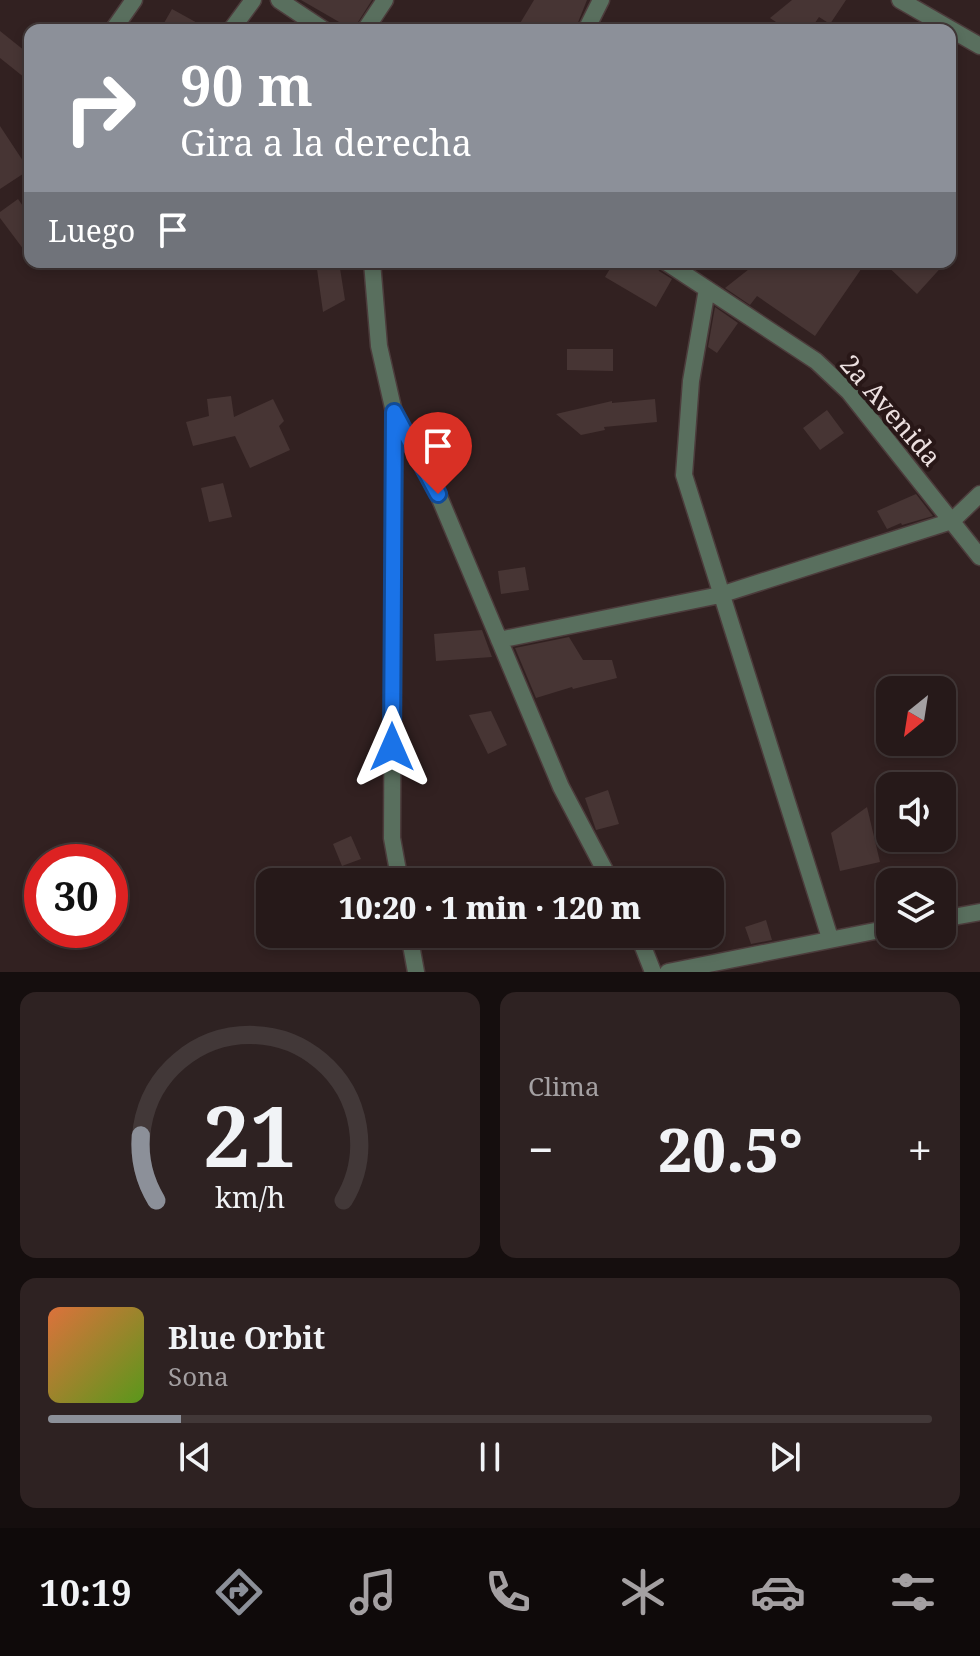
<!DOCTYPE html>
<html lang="es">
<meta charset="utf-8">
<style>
body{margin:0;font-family:"Noto Serif",serif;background:#2e2222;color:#f1f3f6;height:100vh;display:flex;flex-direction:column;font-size:30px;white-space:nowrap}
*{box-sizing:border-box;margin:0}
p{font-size:26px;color:#a4a0a2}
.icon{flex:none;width:44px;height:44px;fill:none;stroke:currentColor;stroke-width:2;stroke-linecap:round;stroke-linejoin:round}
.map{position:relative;height:972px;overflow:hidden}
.details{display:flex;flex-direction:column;gap:20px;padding:20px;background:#150e0e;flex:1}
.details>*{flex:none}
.hud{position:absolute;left:24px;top:24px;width:932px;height:244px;border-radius:16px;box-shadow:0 4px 12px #0003,0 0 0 2px #423838;background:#8c9099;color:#fff;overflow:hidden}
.needle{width:52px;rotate:210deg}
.tools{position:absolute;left:876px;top:676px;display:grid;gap:16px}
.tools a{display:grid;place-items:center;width:80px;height:80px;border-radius:16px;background:#261919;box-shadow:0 4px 12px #0003,0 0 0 2px #423838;font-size:40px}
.speed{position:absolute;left:24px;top:844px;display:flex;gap:16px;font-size:40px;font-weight:700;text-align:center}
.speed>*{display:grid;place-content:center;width:104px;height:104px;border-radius:50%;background:#261919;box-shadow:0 4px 12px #0003,0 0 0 2px #423838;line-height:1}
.speed .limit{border:12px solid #d22;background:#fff;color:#111}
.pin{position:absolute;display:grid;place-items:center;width:68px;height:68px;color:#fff;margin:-82px -34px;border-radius:50% 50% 50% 0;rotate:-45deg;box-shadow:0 0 8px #0007}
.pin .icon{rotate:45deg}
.me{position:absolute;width:88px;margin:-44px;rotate:0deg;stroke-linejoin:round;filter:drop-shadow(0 0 6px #0008)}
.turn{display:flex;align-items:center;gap:28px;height:168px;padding:0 24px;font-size:36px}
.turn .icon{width:104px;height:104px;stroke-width:2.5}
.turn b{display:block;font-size:56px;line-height:68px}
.then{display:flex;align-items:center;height:76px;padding:0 24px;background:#0003;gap:16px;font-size:30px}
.big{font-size:60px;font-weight:800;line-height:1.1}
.details .widget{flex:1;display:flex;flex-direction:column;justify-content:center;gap:12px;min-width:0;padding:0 28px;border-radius:16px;background:#2e2222}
.details .dial{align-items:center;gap:0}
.dial svg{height:208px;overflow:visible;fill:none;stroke:#423838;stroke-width:7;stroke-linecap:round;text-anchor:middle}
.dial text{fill:#f1f3f6;stroke:none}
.song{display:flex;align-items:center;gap:24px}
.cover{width:96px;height:96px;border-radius:12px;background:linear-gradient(135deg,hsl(20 70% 55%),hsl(90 70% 35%))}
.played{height:8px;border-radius:4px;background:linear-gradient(90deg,#8c9099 15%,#423838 15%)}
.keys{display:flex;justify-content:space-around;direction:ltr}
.heat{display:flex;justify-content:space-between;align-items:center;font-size:44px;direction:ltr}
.details .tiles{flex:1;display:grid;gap:20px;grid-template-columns:1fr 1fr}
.widget:last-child{grid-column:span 2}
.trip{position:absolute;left:256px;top:868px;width:468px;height:80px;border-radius:16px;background:#261919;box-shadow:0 4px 12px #0003,0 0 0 2px #423838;font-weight:800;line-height:80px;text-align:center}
.tab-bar{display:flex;height:128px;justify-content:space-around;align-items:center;background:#0f0a0a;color:#a4a0a2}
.tab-bar .icon{width:56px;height:56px}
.tab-bar .active{color:#8c9099}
.tab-bar b{font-size:36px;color:#f1f3f6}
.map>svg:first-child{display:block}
.building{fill:#473534}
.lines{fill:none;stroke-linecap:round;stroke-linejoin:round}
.street-casing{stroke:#4c3c3c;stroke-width:19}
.street{stroke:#596f5e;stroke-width:16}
.route-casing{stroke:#114b97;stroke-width:20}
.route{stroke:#1a73e8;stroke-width:14}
.labels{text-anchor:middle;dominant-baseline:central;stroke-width:8;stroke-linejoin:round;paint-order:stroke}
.street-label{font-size:26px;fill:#ece0e0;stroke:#281717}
</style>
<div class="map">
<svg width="980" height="972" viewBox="0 0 980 972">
<rect width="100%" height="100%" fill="#322121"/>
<path class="building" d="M 301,0 L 372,0 L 353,30 Z
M 534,0 L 587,0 L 575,30 L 516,30 Z
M 792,0 L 846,0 L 830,24 L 819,17 L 810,30 L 788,30 L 770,18 Z
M 172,9 L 210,30 L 160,30 Z
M 0,31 L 30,55 L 30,82 L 0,58 Z
M 0,126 L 29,170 L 0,189 Z
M 18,199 L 30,216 L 30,258 L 0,218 L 0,212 Z
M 316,262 L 339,262 L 345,300 L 323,312 Z
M 614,262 L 655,262 L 659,271 L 672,279 L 656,307 L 605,277 Z
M 758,262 L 866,262 L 815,336 L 757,296 L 750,305 L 725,288 Z
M 883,262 L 946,262 L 917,294 Z
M 715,307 L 738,323 L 717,353 L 708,347 Z
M 567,349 L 613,349 L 613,371 L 567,370 Z
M 231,396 L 234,417 L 273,399 L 284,421 L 279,426 L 290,450 L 250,468 L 235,436 L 193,446 L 186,422 L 209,416 L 207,399 Z
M 655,399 L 657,422 L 604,427 L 605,430 L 581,435 L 556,414 L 612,401 L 612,403 Z
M 827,410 L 844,433 L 820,450 L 803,428 Z
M 223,483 L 232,517 L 209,522 L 201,488 Z
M 916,494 L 933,516 L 902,525 L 901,523 L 887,529 L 877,511 Z
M 525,567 L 529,590 L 501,594 L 498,571 Z
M 482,630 L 492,657 L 436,661 L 434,634 Z
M 569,637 L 583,660 L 612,660 L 617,678 L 573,689 L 572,687 L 536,698 L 515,648 Z
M 491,711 L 507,745 L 488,754 L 469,715 Z
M 608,790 L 619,824 L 596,830 L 585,798 Z
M 867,807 L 880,862 L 840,871 L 831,833 Z
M 351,836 L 361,859 L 342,866 L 333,844 Z
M 766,920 L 772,940 L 751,944 L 745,927 Z"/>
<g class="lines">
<defs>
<path id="street" d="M 279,0 L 324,30
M 900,0 L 980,46
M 113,30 L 134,0
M 231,30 L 253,0
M 365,30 L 385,0
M 586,30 L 601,0
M 372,262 L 379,346 L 394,412 L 438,494 L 561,787 L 611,882
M 666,262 L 816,361 L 849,392 L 980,557
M 707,289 L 691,381 L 684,475 L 830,938
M 394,416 L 392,838 L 400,882
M 499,640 L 720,595 L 952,521 L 980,494
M 942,919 L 980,912
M 409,934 L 416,972
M 638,934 L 653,972
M 668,972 L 890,928"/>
</defs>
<use href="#street" class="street-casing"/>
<use href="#street" class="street"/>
</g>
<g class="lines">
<defs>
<path id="route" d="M 392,747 L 394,412 L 438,494"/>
</defs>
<use href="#route" class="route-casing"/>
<use href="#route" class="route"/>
</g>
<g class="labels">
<g class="street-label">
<text transform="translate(891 410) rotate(49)">2a Avenida</text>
</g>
</g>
</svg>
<div class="tools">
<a><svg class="needle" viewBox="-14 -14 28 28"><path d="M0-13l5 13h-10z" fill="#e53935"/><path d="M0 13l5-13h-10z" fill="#a4a0a2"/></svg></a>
<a><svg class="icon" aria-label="sound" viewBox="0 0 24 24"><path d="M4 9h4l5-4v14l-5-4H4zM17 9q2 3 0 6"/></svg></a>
<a><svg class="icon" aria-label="layers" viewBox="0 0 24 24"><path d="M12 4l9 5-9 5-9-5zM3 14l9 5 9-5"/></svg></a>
</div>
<div class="speed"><div class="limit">30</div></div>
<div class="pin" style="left:438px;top:494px;background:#d93025"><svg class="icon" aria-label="arrive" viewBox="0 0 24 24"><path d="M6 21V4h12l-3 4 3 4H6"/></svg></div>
<svg class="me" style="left:392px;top:747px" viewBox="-20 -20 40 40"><path d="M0-17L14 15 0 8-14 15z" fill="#1a73e8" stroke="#fff" stroke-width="4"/></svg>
<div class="trip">10:20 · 1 min · 120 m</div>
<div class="hud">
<div class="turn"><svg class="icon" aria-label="right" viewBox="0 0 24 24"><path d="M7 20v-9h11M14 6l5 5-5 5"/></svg><div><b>90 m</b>Gira a la derecha</div></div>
<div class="then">Luego<svg class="icon" aria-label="arrive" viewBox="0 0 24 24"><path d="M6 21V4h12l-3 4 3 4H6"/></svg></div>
</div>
</div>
<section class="details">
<div class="tiles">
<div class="widget dial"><svg viewBox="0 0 100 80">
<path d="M14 69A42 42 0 1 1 86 69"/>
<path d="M14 69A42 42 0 0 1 8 44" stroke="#8c9099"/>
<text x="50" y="56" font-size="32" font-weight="700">21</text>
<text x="50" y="72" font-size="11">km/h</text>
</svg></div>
<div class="widget"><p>Clima</p>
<div class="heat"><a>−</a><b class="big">20.5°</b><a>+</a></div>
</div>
<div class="widget">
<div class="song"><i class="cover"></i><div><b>Blue Orbit</b><p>Sona</p></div></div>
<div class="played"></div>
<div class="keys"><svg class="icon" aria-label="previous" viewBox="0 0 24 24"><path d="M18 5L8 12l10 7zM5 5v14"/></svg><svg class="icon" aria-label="pause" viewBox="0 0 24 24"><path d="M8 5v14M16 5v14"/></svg><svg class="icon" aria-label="next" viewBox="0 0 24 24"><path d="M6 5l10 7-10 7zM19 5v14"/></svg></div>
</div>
</div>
</section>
<nav class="tab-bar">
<b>10:19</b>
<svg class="icon active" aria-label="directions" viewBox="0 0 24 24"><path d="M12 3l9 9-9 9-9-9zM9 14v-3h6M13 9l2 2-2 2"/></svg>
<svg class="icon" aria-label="music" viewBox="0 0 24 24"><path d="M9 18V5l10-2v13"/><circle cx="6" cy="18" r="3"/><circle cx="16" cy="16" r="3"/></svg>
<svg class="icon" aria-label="phone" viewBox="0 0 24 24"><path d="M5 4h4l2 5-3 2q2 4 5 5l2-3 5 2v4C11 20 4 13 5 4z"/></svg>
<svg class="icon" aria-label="climate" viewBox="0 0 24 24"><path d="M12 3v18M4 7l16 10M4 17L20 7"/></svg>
<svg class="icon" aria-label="car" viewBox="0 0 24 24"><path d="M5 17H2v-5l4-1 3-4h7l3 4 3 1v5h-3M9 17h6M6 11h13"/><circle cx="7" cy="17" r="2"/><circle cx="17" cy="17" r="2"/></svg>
<svg class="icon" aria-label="filters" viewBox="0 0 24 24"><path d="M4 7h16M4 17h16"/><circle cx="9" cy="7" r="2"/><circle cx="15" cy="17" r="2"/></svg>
</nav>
